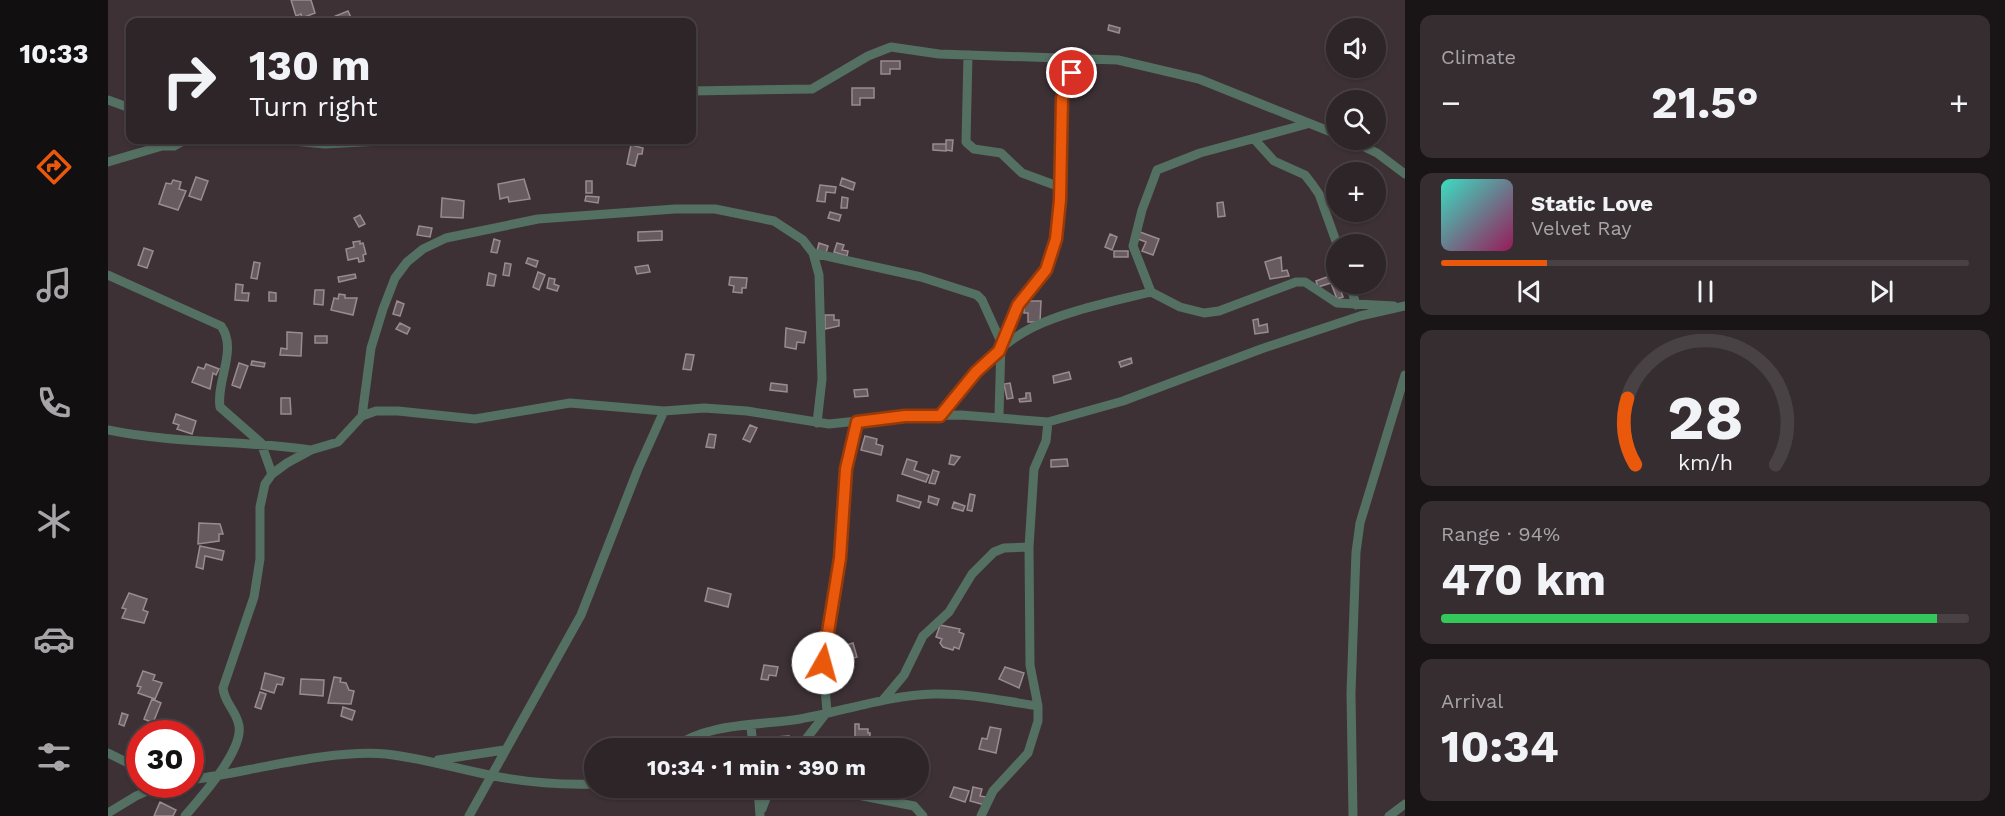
<!DOCTYPE html>
<meta charset="utf-8">
<style>
body{margin:0;font-family:"Work Sans",sans-serif;background:#362d30;color:#f1f3f6;height:100vh;display:flex;flex-direction:column;font-size:22px;white-space:nowrap}
*{box-sizing:border-box;margin:0}
p{font-size:20px;color:#a7a5a8}
.icon{flex:none;width:33px;height:33px;fill:none;stroke:currentColor;stroke-width:2;stroke-linecap:round;stroke-linejoin:round}
.map{position:relative;flex:1;overflow:hidden}
.drawer{display:flex;flex-direction:column;gap:15px;padding:15px;background:#191416;width:600px}
.drawer>*{flex:none}
.guide{position:absolute;left:18px;top:18px;width:570px;height:126px;border-radius:12px;box-shadow:0 2px 4px #0004,0 0 0 2px #494245;background:#2e2528;color:#f1f3f6;overflow:hidden}
.controls{position:absolute;left:1218px;top:18px;display:grid;gap:12px}
.controls a{display:grid;place-items:center;width:60px;height:60px;border-radius:50%;background:#2e2528;box-shadow:0 2px 4px #0004,0 0 0 2px #494245;font-size:30px}
.speed{position:absolute;left:18px;top:720px;display:flex;gap:12px;font-size:30px;font-weight:700;text-align:center}
.speed>*{display:grid;place-content:center;width:78px;height:78px;border-radius:50%;background:#2e2528;box-shadow:0 2px 4px #0004,0 0 0 2px #494245;line-height:1}
.speed .limit{border:9px solid #d22;background:#fff;color:#111}
.pin{position:absolute;display:grid;place-items:center;width:51px;height:51px;color:#fff;margin:-26px;border:3px solid #fff;border-radius:50%;box-shadow:0 2px 6px #0007}
.me{position:absolute;width:66px;margin:-33px;rotate:7deg;stroke-linejoin:round;filter:drop-shadow(0 0 4px #0008)}
.turn{display:flex;align-items:center;gap:21px;height:126px;padding:0 24px;font-size:27px}
.turn .icon{width:78px;height:78px;stroke-width:2.5}
.turn b{display:block;font-size:42px;line-height:51px}
.big{font-size:45px;font-weight:700;line-height:1.1}
.drawer .tile{flex:1;display:flex;flex-direction:column;justify-content:center;gap:9px;min-width:0;padding:0 21px;border-radius:12px;background:#362d30}
.drawer .dial{align-items:center;gap:0}
.dial svg{height:156px;overflow:visible;fill:none;stroke:#494245;stroke-width:7;stroke-linecap:round;text-anchor:middle}
.dial text{fill:#f1f3f6;stroke:none}
.song{display:flex;align-items:center;gap:18px}
.cover{width:72px;height:72px;border-radius:9px;background:linear-gradient(135deg,hsl(170 70% 55%),hsl(330 70% 35%))}
.played{height:6px;border-radius:3px;background:linear-gradient(90deg,#ea580c 20%,#494245 20%)}
.keys{display:flex;justify-content:space-around;direction:ltr}
.heat{display:flex;justify-content:space-between;align-items:center;font-size:33px;direction:ltr}
.charge{height:9px;border-radius:4px;background:linear-gradient(90deg,#34c759 94%,#494245 0)}
.trip{position:absolute;left:476px;top:738px;width:345px;height:60px;border-radius:30px;background:#2e2528;box-shadow:0 2px 4px #0004,0 0 0 2px #494245;font-weight:700;line-height:60px;text-align:center}
main{display:flex;flex:1;min-height:0}
.tab-bar{display:flex;flex-direction:column;width:108px;justify-content:space-around;align-items:center;background:#120f10;color:#a7a5a8}
.tab-bar .icon{width:42px;height:42px}
.tab-bar .current{color:#ea580c}
.tab-bar b{font-size:27px;color:#f1f3f6}
.map>svg:first-child{display:block}
.building{fill:#685b5f;stroke:#9a8b90;stroke-width:1.5}
.lines{fill:none;stroke-linecap:round;stroke-linejoin:round}
.minor{stroke:#547063;stroke-width:9}
.route-casing{stroke:#983908;stroke-width:15}
.route{stroke:#ea580c;stroke-width:10}
</style>
<main>
<nav class="tab-bar">
<b>10:33</b>
<svg class="icon current" aria-label="directions" viewBox="0 0 24 24"><path d="M12 3l9 9-9 9-9-9zM9 14v-3h6M13 9l2 2-2 2"/></svg>
<svg class="icon" aria-label="music" viewBox="0 0 24 24"><path d="M9 18V5l10-2v13"/><circle cx="6" cy="18" r="3"/><circle cx="16" cy="16" r="3"/></svg>
<svg class="icon" aria-label="phone" viewBox="0 0 24 24"><path d="M5 4h4l2 5-3 2q2 4 5 5l2-3 5 2v4C11 20 4 13 5 4z"/></svg>
<svg class="icon" aria-label="climate" viewBox="0 0 24 24"><path d="M12 3v18M4 7l16 10M4 17L20 7"/></svg>
<svg class="icon" aria-label="car" viewBox="0 0 24 24"><path d="M5 17H2v-5l4-1 3-4h7l3 4 3 1v5h-3M9 17h6M6 11h13"/><circle cx="7" cy="17" r="2"/><circle cx="17" cy="17" r="2"/></svg>
<svg class="icon" aria-label="filters" viewBox="0 0 24 24"><path d="M4 7h16M4 17h16"/><circle cx="9" cy="7" r="2"/><circle cx="15" cy="17" r="2"/></svg>
</nav>
<div class="map">
<svg width="1297" height="816" viewBox="0 0 1297 816">
<rect width="100%" height="100%" fill="#3d3135"/>
<path class="building" d="M 183,0 L 203,0 L 207,13 L 194,18 L 193,14 L 188,16 Z
M 240,11 L 245,22 L 222,22 L 220,19 Z
M 1001,25 L 1012,28 L 1011,33 L 1000,30 Z
M 773,61 L 792,61 L 792,69 L 782,69 L 782,74 L 773,74 Z
M 744,88 L 766,88 L 766,98 L 752,98 L 752,105 L 744,105 Z
M 838,140 L 845,140 L 844,151 L 838,150 Z
M 825,144 L 838,144 L 838,151 L 825,150 Z
M 523,145 L 535,148 L 534,154 L 530,154 L 527,166 L 519,164 Z
M 88,177 L 100,181 L 93,200 L 81,196 Z
M 734,178 L 747,183 L 745,190 L 732,185 Z
M 416,179 L 422,199 L 401,202 L 400,197 L 392,199 L 390,184 Z
M 65,180 L 73,182 L 71,189 L 78,191 L 70,210 L 51,204 L 58,183 L 63,184 Z
M 478,181 L 484,181 L 484,193 L 478,193 Z
M 712,185 L 728,187 L 727,193 L 718,192 L 717,202 L 709,201 Z
M 478,196 L 491,197 L 490,203 L 477,201 Z
M 734,197 L 740,198 L 739,208 L 733,208 Z
M 334,198 L 356,201 L 355,218 L 333,217 Z
M 1115,202 L 1117,216 L 1110,217 L 1109,203 Z
M 722,212 L 733,215 L 731,221 L 720,218 Z
M 252,215 L 257,224 L 251,227 L 246,218 Z
M 311,226 L 324,228 L 322,237 L 309,235 Z
M 554,231 L 554,240 L 530,241 L 530,232 Z
M 1032,232 L 1051,239 L 1045,255 L 1034,251 L 1038,242 L 1030,239 Z
M 1002,234 L 1009,237 L 1004,250 L 997,247 Z
M 386,239 L 392,241 L 389,253 L 383,252 Z
M 252,241 L 252,244 L 255,243 L 258,254 L 255,255 L 256,261 L 251,262 L 250,258 L 240,260 L 238,249 L 246,247 L 245,242 Z
M 711,243 L 720,246 L 718,253 L 709,251 Z
M 729,243 L 736,245 L 734,250 L 740,251 L 739,256 L 726,252 Z
M 36,248 L 45,251 L 39,268 L 30,265 Z
M 1006,251 L 1020,251 L 1020,257 L 1006,257 Z
M 1173,257 L 1174,271 L 1179,270 L 1181,276 L 1162,279 L 1157,262 Z
M 420,258 L 430,261 L 428,267 L 418,263 Z
M 146,262 L 152,263 L 149,279 L 143,278 Z
M 397,263 L 403,264 L 401,276 L 395,275 Z
M 540,265 L 542,272 L 529,274 L 527,267 Z
M 430,272 L 437,275 L 431,290 L 425,287 Z
M 381,273 L 388,275 L 386,286 L 379,285 Z
M 247,274 L 248,278 L 231,282 L 230,277 Z
M 1227,274 L 1235,297 L 1229,299 L 1223,283 L 1210,287 L 1208,281 Z
M 622,277 L 639,278 L 638,288 L 634,288 L 634,293 L 625,292 L 626,286 L 621,285 Z
M 441,278 L 447,279 L 446,284 L 451,286 L 449,291 L 439,288 Z
M 128,284 L 135,285 L 134,293 L 141,293 L 140,301 L 127,300 Z
M 207,290 L 216,290 L 215,305 L 206,304 Z
M 161,292 L 168,293 L 168,301 L 161,301 Z
M 231,294 L 237,295 L 237,298 L 249,298 L 245,315 L 223,310 L 226,298 L 230,299 Z
M 289,301 L 296,304 L 292,316 L 285,314 Z
M 916,301 L 933,301 L 932,322 L 920,322 L 920,313 L 916,313 Z
M 717,315 L 726,315 L 726,320 L 731,320 L 731,326 L 717,329 Z
M 1150,319 L 1151,326 L 1159,324 L 1160,332 L 1147,334 L 1145,320 Z
M 292,323 L 302,328 L 299,334 L 288,329 Z
M 678,328 L 698,332 L 696,343 L 689,342 L 688,349 L 677,347 Z
M 179,332 L 194,333 L 193,356 L 172,355 L 173,348 L 179,349 Z
M 207,336 L 219,336 L 219,343 L 207,343 Z
M 578,354 L 586,355 L 583,370 L 575,369 Z
M 1023,358 L 1024,363 L 1013,367 L 1011,362 Z
M 144,361 L 157,363 L 156,367 L 143,365 Z
M 131,363 L 140,366 L 132,388 L 124,385 Z
M 98,364 L 111,369 L 108,375 L 105,373 L 102,389 L 84,382 L 90,367 L 96,369 Z
M 961,372 L 963,379 L 946,383 L 945,376 Z
M 663,383 L 679,385 L 679,392 L 662,390 Z
M 902,383 L 905,398 L 899,399 L 896,384 Z
M 759,389 L 760,396 L 747,397 L 746,390 Z
M 918,393 L 922,393 L 923,401 L 912,402 L 911,399 L 918,398 Z
M 173,398 L 182,398 L 183,414 L 173,414 Z
M 68,414 L 88,421 L 84,434 L 69,429 L 71,425 L 65,423 Z
M 642,425 L 649,428 L 642,442 L 635,439 Z
M 601,434 L 608,435 L 606,448 L 598,447 Z
M 757,436 L 769,439 L 768,444 L 775,446 L 773,455 L 753,450 Z
M 843,455 L 852,457 L 846,465 L 841,464 Z
M 799,459 L 809,462 L 806,470 L 821,475 L 818,482 L 794,474 Z
M 959,459 L 960,466 L 943,467 L 943,460 Z
M 825,470 L 831,472 L 827,484 L 821,483 Z
M 862,494 L 867,495 L 864,511 L 859,510 Z
M 790,495 L 813,502 L 811,508 L 789,501 Z
M 821,496 L 831,499 L 829,505 L 820,502 Z
M 846,502 L 857,506 L 855,511 L 844,508 Z
M 91,523 L 112,524 L 115,534 L 111,534 L 111,541 L 90,544 Z
M 92,546 L 116,551 L 114,560 L 97,556 L 95,569 L 88,567 Z
M 600,588 L 623,594 L 620,607 L 597,601 Z
M 21,593 L 39,599 L 35,610 L 40,612 L 36,623 L 14,618 L 18,609 L 14,608 Z
M 832,625 L 852,629 L 851,632 L 856,634 L 851,649 L 846,647 L 845,650 L 835,647 L 832,643 L 834,639 L 828,637 Z
M 745,643 L 749,657 L 739,660 L 735,646 Z
M 734,649 L 737,659 L 721,664 L 718,653 Z
M 656,665 L 670,667 L 668,676 L 661,675 L 660,680 L 653,679 Z
M 897,667 L 916,673 L 911,688 L 891,679 Z
M 35,671 L 47,675 L 45,680 L 54,683 L 47,699 L 30,693 L 33,687 L 29,686 Z
M 157,673 L 176,678 L 174,685 L 169,684 L 166,693 L 153,689 Z
M 226,677 L 233,678 L 232,682 L 238,683 L 241,690 L 246,691 L 243,704 L 220,703 Z
M 193,679 L 216,680 L 215,696 L 192,694 Z
M 152,692 L 158,694 L 153,709 L 147,707 Z
M 44,699 L 53,703 L 45,723 L 36,719 Z
M 235,707 L 247,711 L 244,720 L 233,716 Z
M 14,713 L 20,715 L 16,726 L 11,724 Z
M 747,724 L 751,724 L 751,729 L 760,729 L 760,733 L 762,733 L 762,742 L 757,742 L 757,748 L 747,748 Z
M 882,727 L 893,729 L 888,753 L 871,749 L 874,738 L 879,739 Z
M 681,736 L 682,745 L 677,746 L 678,748 L 669,748 L 668,737 Z
M 846,787 L 861,791 L 857,802 L 842,797 Z
M 865,787 L 874,789 L 872,796 L 878,797 L 877,805 L 862,801 Z
M 52,802 L 68,810 L 65,816 L 46,816 Z"/>
<g class="lines">
<path class="minor" d="M 860,55 L 858,142 L 866,149 L 893,153 L 914,173 L 952,187
M 584,91 L 704,89 L 760,56 L 783,47 L 831,54 L 1010,60 L 1091,79 L 1228,134
M 0,100 L 22,108
M 1199,124 L 1092,153 L 1049,170 L 1034,210 L 1025,246 L 1043,292 L 1072,307 L 1096,313 L 1111,311 L 1188,282 L 1197,282 L 1229,303 L 1286,306
M 50,140 L 54,146 L 66,146 L 77,140
M 174,140 L 217,144 L 292,140
M 1147,140 L 1166,161 L 1197,175 L 1204,184 L 1211,194 L 1229,244
M 1242,140 L 1269,153 L 1297,174
M 0,162 L 54,146
M 705,253 L 813,277 L 869,295 L 874,300 L 893,342
M 0,275 L 113,326 C 130,349 108,381 112,407 L 153,443 L 164,474
M 1242,284 L 1248,305
M 832,415 C 856,385 882,352 916,332 C 948,313 1006,301 1043,292
M 254,416 L 263,348 L 275,309 L 287,278 L 299,262 L 315,249 L 338,238 L 430,219 L 567,209 L 607,209 L 666,221 L 695,240 L 705,253 L 711,275 L 714,379 L 709,423
M 891,416 L 893,342 L 910,305 L 938,270 L 948,239 L 952,200 L 953,107 L 959,85 L 969,61
M 0,430 C 67,444 136,440 203,450
M 775,700 L 796,675 L 815,636 L 841,612 L 864,574 L 886,552 L 896,548 L 921,547
M 643,726 L 645,748
M 565,748 C 600,722 650,726 692,719 C 736,711 781,695 826,694 C 861,693 896,701 930,706
M 691,748 L 719,712 L 715,663 L 732,558 L 738,469 L 749,422
M 0,753 L 32,769
M 330,760 L 396,750
M 82,780 C 140,772 222,749 278,754 C 313,758 346,768 381,775 C 415,782 451,785 486,784
M 650,788 L 652,816
M 714,788 L 806,806 L 815,816
M 654,809 L 662,788
M 0,813 L 28,796 L 55,784
M 77,816 C 93,797 135,751 131,726 C 129,711 116,703 115,688 L 146,597 L 152,559 L 152,507 L 157,484 L 164,474 L 179,463 L 203,450 L 230,442 L 254,416 L 268,411 L 290,411 L 367,419 L 462,403 L 556,411 L 596,408 L 639,411 L 721,424 L 797,416 L 853,415 L 940,422 L 1015,401 L 1153,349 L 1252,316 L 1297,306
M 361,816 L 473,615 L 530,469 L 556,411
M 873,816 L 885,791 L 920,753 L 930,721 L 930,706 L 922,665 L 921,547 L 926,469 L 938,441 L 940,422
M 1245,816 L 1243,693 L 1248,552 L 1252,523 L 1297,375
M 1281,816 L 1297,804"/>
</g>
<g class="lines">
<defs>
<path id="route" d="M 715,663 L 732,558 L 738,469 L 749,422 L 797,416 L 832,416 L 868,372 L 891,351 L 910,305 L 938,270 L 948,239 L 952,200 L 954,98 L 964,73"/>
</defs>
<use href="#route" class="route-casing"/>
<use href="#route" class="route"/>
</g>
</svg>
<div class="controls">
<a><svg class="icon" aria-label="sound" viewBox="0 0 24 24"><path d="M4 9h4l5-4v14l-5-4H4zM17 9q2 3 0 6"/></svg></a>
<a><svg class="icon" aria-label="search" viewBox="0 0 24 24"><circle cx="10" cy="10" r="6"/><path d="M15 15l6 6"/></svg></a>
<a>+</a>
<a>−</a>
</div>
<div class="speed"><div class="limit">30</div></div>
<div class="pin" style="left:964px;top:73px;background:#d93025"><svg class="icon" aria-label="arrive" viewBox="0 0 24 24"><path d="M6 21V4h12l-3 4 3 4H6"/></svg></div>
<svg class="me" style="left:715px;top:663px" viewBox="-20 -20 40 40"><circle r="19" fill="#fff"/><path d="M0-13L10 11 0 6-10 11z" fill="#ea580c"/></svg>
<div class="trip">10:34 · 1 min · 390 m</div>
<div class="guide">
<div class="turn"><svg class="icon" aria-label="right" viewBox="0 0 24 24"><path d="M7 20v-9h11M14 6l5 5-5 5"/></svg><div><b>130 m</b>Turn right</div></div>
</div>
</div>
<section class="drawer">
<div class="tile"><p>Climate</p>
<div class="heat"><a>−</a><b class="big">21.5°</b><a>+</a></div>
</div>
<div class="tile">
<div class="song"><i class="cover"></i><div><b>Static Love</b><p>Velvet Ray</p></div></div>
<div class="played"></div>
<div class="keys"><svg class="icon" aria-label="previous" viewBox="0 0 24 24"><path d="M18 5L8 12l10 7zM5 5v14"/></svg><svg class="icon" aria-label="pause" viewBox="0 0 24 24"><path d="M8 5v14M16 5v14"/></svg><svg class="icon" aria-label="next" viewBox="0 0 24 24"><path d="M6 5l10 7-10 7zM19 5v14"/></svg></div>
</div>
<div class="tile dial"><svg viewBox="0 0 100 80">
<path d="M14 69A42 42 0 1 1 86 69"/>
<path d="M14 69A42 42 0 0 1 10 35" stroke="#ea580c"/>
<text x="50" y="56" font-size="32" font-weight="700">28</text>
<text x="50" y="72" font-size="11">km/h</text>
</svg></div>
<div class="tile"><p>Range · 94%</p><b class="big">470 km</b><div class="charge"></div></div>
<div class="tile"><p>Arrival</p><b class="big">10:34</b></div>
</section>
</main>
